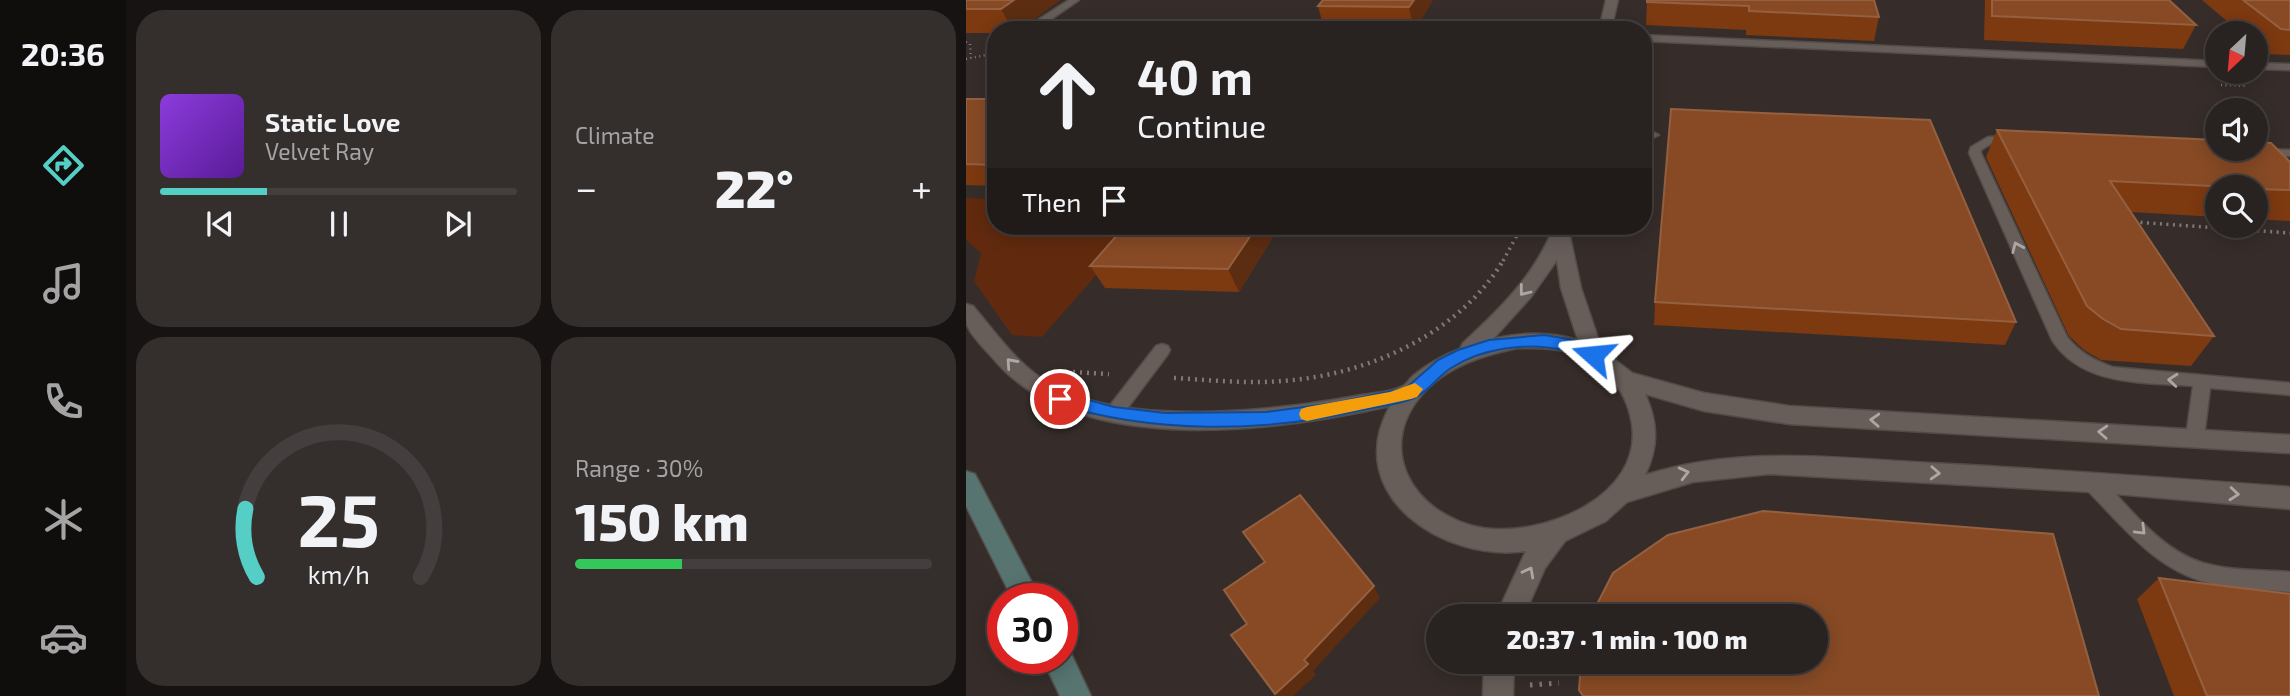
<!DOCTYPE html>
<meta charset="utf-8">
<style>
body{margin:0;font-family:"Exo 2",sans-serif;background:#342f2d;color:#f1f3f6;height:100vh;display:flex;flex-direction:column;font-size:26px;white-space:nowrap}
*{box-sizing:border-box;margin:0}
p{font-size:23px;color:#a5a4a5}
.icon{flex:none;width:38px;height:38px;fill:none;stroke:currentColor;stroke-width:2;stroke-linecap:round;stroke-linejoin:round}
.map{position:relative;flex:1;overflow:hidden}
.side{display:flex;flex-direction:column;gap:10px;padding:10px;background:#161312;width:840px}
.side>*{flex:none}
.hud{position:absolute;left:21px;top:21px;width:665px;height:214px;border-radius:28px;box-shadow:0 4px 18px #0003,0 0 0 2px #443f3e;background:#282220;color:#f1f3f6;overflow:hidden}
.needle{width:46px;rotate:206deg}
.controls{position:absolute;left:1239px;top:21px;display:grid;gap:14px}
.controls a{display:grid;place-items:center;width:63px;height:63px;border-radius:50%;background:#282220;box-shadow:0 4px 18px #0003,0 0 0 2px #443f3e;font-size:35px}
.speed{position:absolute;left:21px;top:583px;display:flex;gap:14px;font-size:35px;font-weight:700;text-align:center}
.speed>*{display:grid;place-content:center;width:91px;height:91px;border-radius:50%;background:#282220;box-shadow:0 4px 18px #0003,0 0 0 2px #443f3e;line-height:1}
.speed .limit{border:10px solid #d22;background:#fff;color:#111}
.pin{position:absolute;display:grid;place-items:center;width:60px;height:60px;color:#fff;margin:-30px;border:4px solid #fff;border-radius:50%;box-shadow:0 2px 7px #0007}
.me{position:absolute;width:77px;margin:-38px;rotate:288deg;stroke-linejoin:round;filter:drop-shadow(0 0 5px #0008)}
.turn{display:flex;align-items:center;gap:24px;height:147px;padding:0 35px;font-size:32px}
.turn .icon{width:91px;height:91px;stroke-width:2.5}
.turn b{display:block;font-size:49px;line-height:60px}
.then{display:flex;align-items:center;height:66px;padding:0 35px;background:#0003;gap:14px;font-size:26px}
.big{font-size:52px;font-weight:800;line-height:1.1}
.side .widget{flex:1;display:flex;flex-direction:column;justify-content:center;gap:10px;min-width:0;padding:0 24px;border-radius:28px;background:#342f2d}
.side .dial{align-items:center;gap:0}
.dial svg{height:182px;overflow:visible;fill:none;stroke:#443f3e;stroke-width:7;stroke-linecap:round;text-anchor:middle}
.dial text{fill:#f1f3f6;stroke:none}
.song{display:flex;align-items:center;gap:21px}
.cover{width:84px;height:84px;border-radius:10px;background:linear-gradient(135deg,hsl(270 70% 55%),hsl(270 70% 35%))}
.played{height:7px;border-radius:4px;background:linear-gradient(90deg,#55cec6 30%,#443f3e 30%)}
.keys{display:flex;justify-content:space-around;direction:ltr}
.heat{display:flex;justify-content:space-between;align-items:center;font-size:38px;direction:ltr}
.charge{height:10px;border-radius:5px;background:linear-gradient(90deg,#34c759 30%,#443f3e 0)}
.side .tiles{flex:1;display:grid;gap:10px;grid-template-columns:repeat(2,1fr)}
.trip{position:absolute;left:460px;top:604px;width:402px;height:70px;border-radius:35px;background:#282220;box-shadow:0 4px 18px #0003,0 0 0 2px #443f3e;font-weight:800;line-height:70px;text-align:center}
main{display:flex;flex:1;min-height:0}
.tab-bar{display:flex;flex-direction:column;width:126px;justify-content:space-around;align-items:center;background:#100e0d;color:#a5a4a5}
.tab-bar .icon{width:49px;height:49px}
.tab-bar .selected{color:#55cec6}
.tab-bar b{font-size:32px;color:#f1f3f6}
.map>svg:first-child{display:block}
.green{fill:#612a0e}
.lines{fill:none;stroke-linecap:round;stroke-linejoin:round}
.lane-casing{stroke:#524c48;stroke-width:3}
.street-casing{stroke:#524c48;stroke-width:3}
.secondary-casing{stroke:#524c48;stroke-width:3}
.path-far3{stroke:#827a77;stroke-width:2.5;stroke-dasharray:1 3.5;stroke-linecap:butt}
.path-far2{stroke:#827a77;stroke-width:3.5;stroke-dasharray:2 4.5;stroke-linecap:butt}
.path-far1{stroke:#827a77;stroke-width:4.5;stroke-dasharray:2 5;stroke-linecap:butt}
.path{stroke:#827a77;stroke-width:5;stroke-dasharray:2.5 7;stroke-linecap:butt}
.lane{fill:#675e5a;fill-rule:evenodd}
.street{fill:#675e5a;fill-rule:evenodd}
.secondary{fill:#577470;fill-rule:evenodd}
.wall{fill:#7d3910}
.shaded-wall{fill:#5c2d11}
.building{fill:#874a25;stroke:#956040;stroke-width:2}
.oneway{stroke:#ada7a3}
.route{fill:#1a73e8;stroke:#114b97;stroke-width:2}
.slow{fill:#f59e0b}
</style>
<main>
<nav class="tab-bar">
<b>20:36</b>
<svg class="icon selected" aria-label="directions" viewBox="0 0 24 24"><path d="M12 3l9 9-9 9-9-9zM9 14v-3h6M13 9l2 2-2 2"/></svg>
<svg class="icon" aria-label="music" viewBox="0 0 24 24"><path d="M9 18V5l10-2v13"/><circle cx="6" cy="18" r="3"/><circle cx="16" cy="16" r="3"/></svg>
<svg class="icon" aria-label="phone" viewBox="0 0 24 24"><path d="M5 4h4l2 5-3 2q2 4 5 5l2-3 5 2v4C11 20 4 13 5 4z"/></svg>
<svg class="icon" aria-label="climate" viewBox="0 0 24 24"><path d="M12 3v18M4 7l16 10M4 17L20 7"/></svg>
<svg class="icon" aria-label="car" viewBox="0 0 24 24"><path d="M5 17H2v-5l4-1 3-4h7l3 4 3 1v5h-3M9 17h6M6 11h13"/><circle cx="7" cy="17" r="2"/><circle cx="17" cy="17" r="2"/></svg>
</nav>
<section class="side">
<div class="tiles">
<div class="widget">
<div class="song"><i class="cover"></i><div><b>Static Love</b><p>Velvet Ray</p></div></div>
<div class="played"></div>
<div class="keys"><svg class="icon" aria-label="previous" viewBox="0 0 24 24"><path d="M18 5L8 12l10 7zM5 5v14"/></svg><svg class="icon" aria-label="pause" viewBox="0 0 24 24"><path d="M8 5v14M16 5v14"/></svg><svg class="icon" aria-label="next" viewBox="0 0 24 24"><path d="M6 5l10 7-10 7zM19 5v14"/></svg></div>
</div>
<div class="widget"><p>Climate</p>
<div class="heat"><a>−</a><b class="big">22°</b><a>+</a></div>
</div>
<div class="widget dial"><svg viewBox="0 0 100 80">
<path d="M14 69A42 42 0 1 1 86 69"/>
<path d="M14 69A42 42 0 0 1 9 39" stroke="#55cec6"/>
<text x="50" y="56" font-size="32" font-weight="700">25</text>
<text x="50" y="72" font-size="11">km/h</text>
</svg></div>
<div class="widget"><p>Range · 30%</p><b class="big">150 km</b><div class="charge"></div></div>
</div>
</section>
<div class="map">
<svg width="1324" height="696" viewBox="0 0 1324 696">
<rect width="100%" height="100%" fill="#362d2a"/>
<path class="green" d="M 0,198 L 30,199 L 30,226 L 173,226 L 76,337 L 46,335 L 8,281 L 15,253 L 0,240 Z"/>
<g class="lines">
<defs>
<path id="lane" d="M 103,0 L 113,0 L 77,25 L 77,30 L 68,30 L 67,27 L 70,21 Z
M 677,35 L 1251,61 L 1251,67 L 677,41 Z
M 1290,63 L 1324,64 L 1324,70 L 1290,69 Z
M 677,132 L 687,132 L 693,135 L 687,138 L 677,138 Z
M 1048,136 L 1052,137 L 1052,141 L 1028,142 L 1015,150 L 1015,153 L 1101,337 C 1114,353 1128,360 1146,367 L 1324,383 L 1324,395 L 1244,388 L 1238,437 L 1235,442 L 1229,444 L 1223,442 L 1220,437 L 1227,386 C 1179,382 1116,387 1086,340 L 1003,153 L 1005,147 L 1022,137 Z
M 1294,149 L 1324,150 L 1324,156 L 1290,154 L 1290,150 Z
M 196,344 L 202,346 L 204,350 L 202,354 L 154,418 L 142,418 L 139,413 L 142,408 L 190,346 Z
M 1126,474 L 1133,476 C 1163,507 1194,550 1237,563 C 1265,571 1295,570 1324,572 L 1324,592 C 1297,589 1269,590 1243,583 C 1189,570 1156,525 1119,488 L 1117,482 L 1119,476 Z"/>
<path id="street" d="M 640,0 L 652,0 L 645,30 L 633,30 Z
M 588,226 L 606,226 L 603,232 L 615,288 L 636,350 L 666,373 L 738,393 L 823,406 L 1324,435 L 1324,453 L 823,424 L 738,411 L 679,394 C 692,422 693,447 679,475 C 773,445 867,458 964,463 C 1084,469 1204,478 1324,487 L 1324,509 L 1126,492 L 803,474 L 727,482 L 661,502 L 640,521 L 599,541 L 579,568 L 558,616 L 530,616 L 560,551 C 479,563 374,496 424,406 C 312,431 116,458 31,363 C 22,352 6,338 1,325 C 0,320 0,310 0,304 L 7,306 C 31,334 53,367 86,385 C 161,427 308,411 390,396 C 404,393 424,393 437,386 C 441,384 444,378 448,375 C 462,364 478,355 494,349 L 497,343 C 534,309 570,274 588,226 ZM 591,260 L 595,288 L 612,340 C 584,332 555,332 527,339 L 565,297 ZM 551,348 C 566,348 583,347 598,351 C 616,356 631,366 643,378 C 657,390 663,406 666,424 C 677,498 576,537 517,528 C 447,516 405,446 461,389 C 485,365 519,355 551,348 Z
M 518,662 L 548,662 L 547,696 L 517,696 Z"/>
<path id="secondary" d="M 0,471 L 9,474 L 74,598 L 46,598 L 0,506 Z
M 96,645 L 102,647 L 125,696 L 94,696 L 76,658 L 96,658 Z"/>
</defs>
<use href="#lane" class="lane-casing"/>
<use href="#street" class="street-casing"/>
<use href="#secondary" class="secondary-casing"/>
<path class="path-far3" d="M 0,42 L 4,44 L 5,58
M 0,59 L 30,53
M 1255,85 L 1281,86"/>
<path class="path-far2" d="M 1168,222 L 1324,233
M 537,261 L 556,226"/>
<path class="path-far1" d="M 107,372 L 143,374
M 208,378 C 244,380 280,384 315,381 C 400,376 494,334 538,259"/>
<path class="path" d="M 564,685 L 593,683"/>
<use href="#lane" class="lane"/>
<use href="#street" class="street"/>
<use href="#secondary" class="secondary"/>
</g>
<path class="wall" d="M 0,0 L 94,0 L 53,30 L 30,30 L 30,33 L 0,33 Z
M 467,0 L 449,30 L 358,29 L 352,6 Z
M 908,0 L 913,17 L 908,41 L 780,35 L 780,30 L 680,25 L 681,2 Z
M 1019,0 L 1203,0 L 1230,25 L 1217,49 L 1018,40 Z
M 1236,0 L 1324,0 L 1324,55 L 1299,54 L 1290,46 L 1290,33 L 1275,33 Z
M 0,99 L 30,99 L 30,186 L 0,185 Z
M 1031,130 L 1324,162 L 1324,221 L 1290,219 L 1290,187 L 1251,187 L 1251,217 L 1165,212 L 1248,336 L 1225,366 L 1135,360 L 1118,350 L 1103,336 L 1020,157 Z
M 159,226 L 314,226 L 273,292 L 139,288 L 124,266 Z
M 689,302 L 1050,322 L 1039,345 L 688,325 Z
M 1193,578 L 1324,696 L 1208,696 L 1171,599 Z"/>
<path class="shaded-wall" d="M 48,0 L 94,0 L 53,30 L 47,30 L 35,9 Z
M 448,0 L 467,0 L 449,30 L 448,30 L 443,7 Z
M 291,226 L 314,226 L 273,292 L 262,269 Z
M 408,586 L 414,598 L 347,671 L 350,675 L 327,696 L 311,696 L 309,694 L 338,660 Z"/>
<path class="building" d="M 0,0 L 48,0 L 35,9 L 0,9 Z
M 357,0 L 448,0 L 443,7 L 352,6 Z
M 681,0 L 908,0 L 913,17 L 783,11 L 783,6 L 681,2 Z
M 1026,0 L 1203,0 L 1230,25 L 1026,16 Z
M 1277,0 L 1324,0 L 1324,30 L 1315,29 Z
M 0,99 L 30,99 L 30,165 L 0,164 Z
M 705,109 L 964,120 L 1050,322 L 689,302 Z
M 1031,130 L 1251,140 L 1251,149 L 1290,149 L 1290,142 L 1305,143 L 1324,162 L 1324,190 L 1290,189 L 1290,187 L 1266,187 L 1144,181 L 1248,336 L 1155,329 L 1137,319 L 1121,306 Z
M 159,226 L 291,226 L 262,269 L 124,266 Z
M 334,495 L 408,586 L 338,660 L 342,664 L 309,694 L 265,635 L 281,624 L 258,590 L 299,562 L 277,532 Z
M 797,511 L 1087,534 L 1133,696 L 617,696 L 613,690 L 615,662 L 850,662 L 850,616 L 625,616 L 647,573 L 702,535 Z
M 1193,578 L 1324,594 L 1324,696 L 1241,696 Z"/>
<defs><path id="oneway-chevron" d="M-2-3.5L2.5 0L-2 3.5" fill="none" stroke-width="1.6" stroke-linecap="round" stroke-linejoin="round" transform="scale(1.75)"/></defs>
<g class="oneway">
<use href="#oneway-chevron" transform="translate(1051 247) rotate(-114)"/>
<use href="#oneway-chevron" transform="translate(558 291) rotate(128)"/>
<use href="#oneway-chevron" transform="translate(45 363) rotate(-132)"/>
<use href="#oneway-chevron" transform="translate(1207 380) rotate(-175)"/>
<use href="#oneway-chevron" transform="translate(909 420) rotate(-177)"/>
<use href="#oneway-chevron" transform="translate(1137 432) rotate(-177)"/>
<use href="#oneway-chevron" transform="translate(718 473) rotate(-14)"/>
<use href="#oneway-chevron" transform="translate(969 473) rotate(3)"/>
<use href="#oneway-chevron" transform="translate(1268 494) rotate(5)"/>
<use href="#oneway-chevron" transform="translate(1175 530) rotate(45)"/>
<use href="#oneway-chevron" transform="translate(563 572) rotate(-62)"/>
</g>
<path class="route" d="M 578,335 C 596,338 624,340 635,355 L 627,360 C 617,357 608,352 597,350 C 561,342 516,348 485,368 C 472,376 462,392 448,398 C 433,405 413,406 397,410 C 296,433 187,434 88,403 L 85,399 L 88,394 L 94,392 L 148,407 L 199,413 L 300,412 L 368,403 L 440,388 L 472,360 L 492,350 L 523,340 Z"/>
<path class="slow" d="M 449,383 L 457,389 L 451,397 L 445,399 L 341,421 L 335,419 L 333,414 L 335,409 L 341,407 L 424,392 Z"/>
</svg>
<div class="controls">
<a><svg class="needle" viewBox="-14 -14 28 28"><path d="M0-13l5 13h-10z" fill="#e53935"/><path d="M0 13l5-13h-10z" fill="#a5a4a5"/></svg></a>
<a><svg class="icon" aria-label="sound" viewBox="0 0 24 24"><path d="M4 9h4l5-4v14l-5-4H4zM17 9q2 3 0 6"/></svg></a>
<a><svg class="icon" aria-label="search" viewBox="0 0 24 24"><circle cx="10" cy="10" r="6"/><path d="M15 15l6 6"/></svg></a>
</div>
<div class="speed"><div class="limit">30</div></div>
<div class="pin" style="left:94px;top:399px;background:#d93025"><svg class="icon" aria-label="arrive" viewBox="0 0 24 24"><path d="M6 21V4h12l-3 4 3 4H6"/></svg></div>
<svg class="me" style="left:627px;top:355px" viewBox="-20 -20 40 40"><path d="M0-17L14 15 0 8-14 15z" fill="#1a73e8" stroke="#fff" stroke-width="4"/></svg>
<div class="trip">20:37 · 1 min · 100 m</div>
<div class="hud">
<div class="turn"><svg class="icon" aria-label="ahead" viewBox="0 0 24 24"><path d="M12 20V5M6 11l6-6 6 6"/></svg><div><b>40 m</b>Continue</div></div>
<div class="then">Then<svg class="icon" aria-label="arrive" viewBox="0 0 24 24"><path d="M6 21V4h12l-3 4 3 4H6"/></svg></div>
</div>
</div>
</main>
